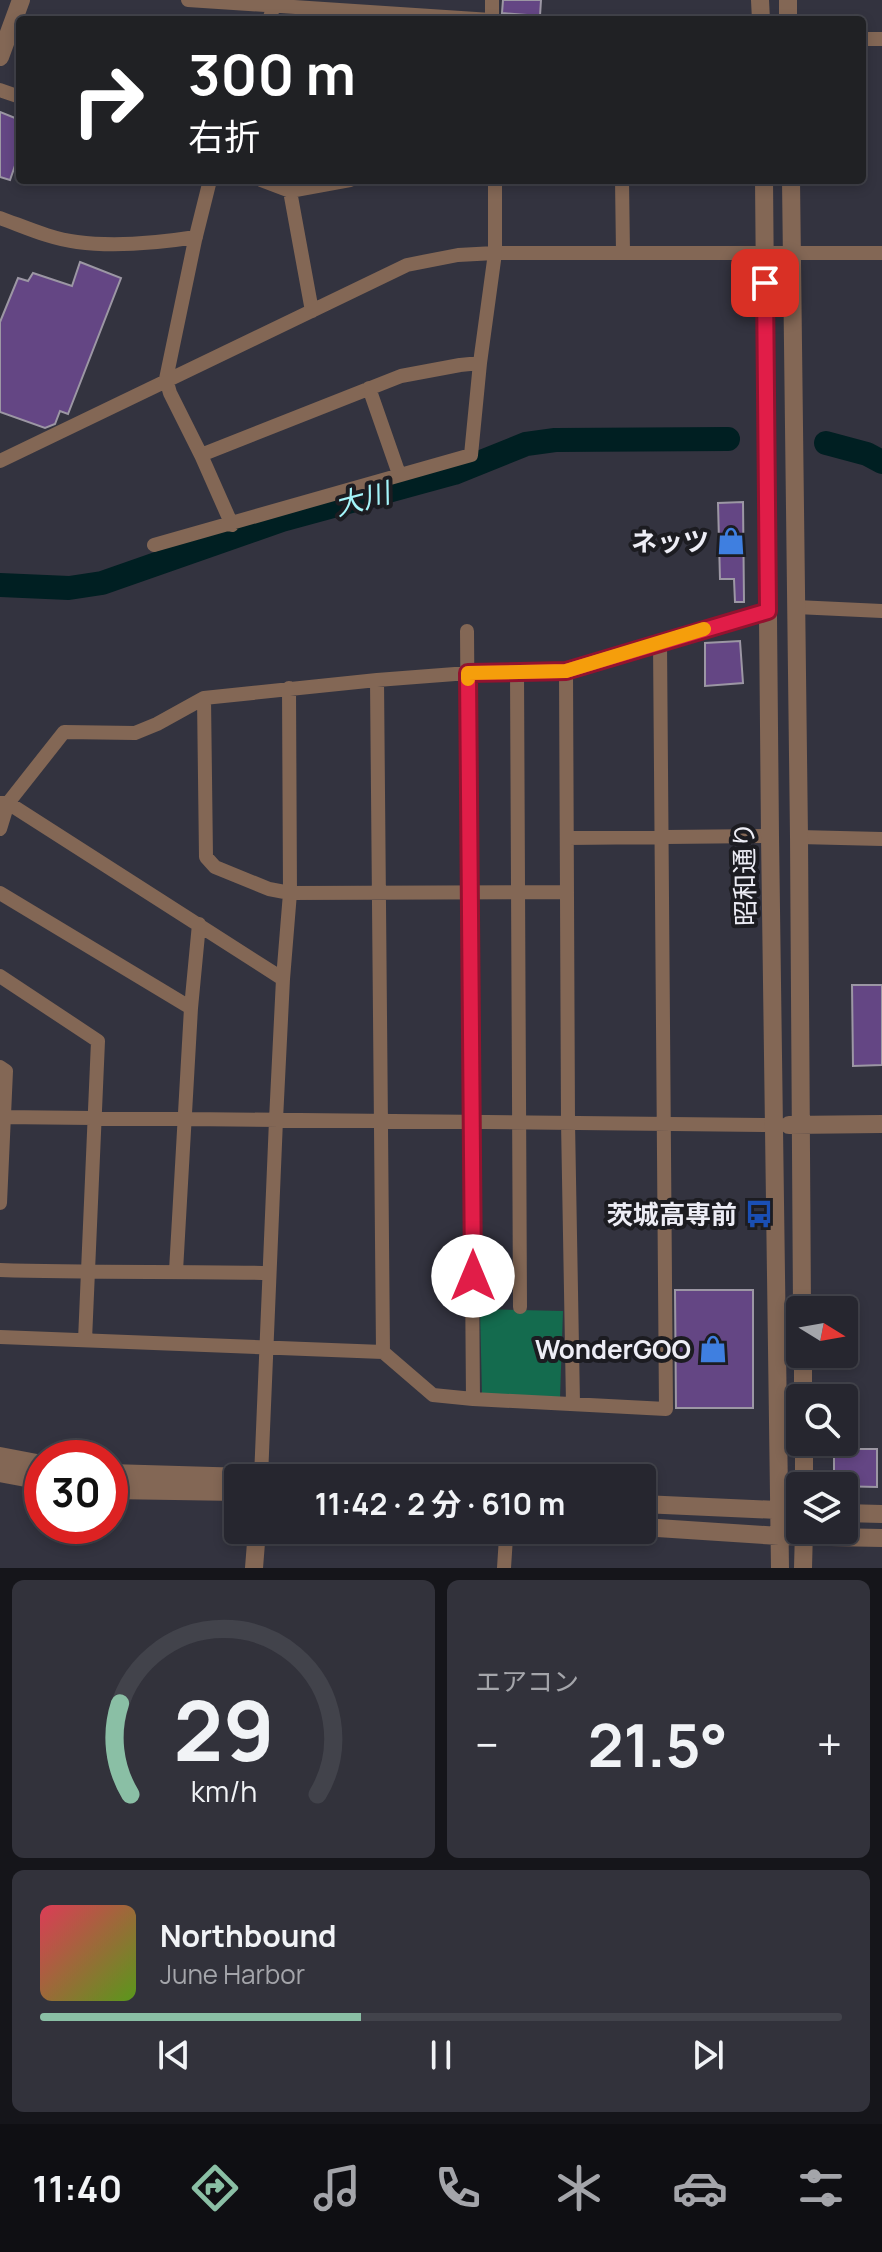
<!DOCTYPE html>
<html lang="ja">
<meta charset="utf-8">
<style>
body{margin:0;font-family:Manrope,"Noto Sans JP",sans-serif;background:#32323b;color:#f1f3f6;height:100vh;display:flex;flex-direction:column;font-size:30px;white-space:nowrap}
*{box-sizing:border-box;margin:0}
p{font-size:26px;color:#a4a5aa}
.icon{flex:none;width:44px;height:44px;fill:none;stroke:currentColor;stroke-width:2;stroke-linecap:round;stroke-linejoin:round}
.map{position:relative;height:1568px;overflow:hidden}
.panel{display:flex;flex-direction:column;gap:12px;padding:12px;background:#15151a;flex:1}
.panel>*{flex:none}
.hud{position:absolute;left:16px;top:16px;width:850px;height:168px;border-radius:8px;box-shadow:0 4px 12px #0003,0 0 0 2px #42434b;background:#202124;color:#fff;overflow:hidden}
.needle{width:52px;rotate:101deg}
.tools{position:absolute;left:786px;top:1296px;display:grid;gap:16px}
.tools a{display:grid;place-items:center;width:72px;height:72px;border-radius:8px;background:#26262f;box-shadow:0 4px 12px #0003,0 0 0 2px #42434b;font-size:40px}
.speed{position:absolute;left:24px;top:1440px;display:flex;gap:16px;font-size:40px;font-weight:700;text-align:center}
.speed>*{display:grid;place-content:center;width:104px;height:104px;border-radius:50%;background:#26262f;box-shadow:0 4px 12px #0003,0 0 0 2px #42434b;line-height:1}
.speed .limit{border:12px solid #d22;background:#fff;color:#111}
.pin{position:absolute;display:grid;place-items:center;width:68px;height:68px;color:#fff;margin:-34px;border-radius:16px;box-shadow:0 4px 12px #0006}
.me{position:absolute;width:88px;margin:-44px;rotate:0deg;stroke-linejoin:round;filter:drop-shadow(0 0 6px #0008)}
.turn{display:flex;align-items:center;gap:28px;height:168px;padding:0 40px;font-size:36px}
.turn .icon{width:104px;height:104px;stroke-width:2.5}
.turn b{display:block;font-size:56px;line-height:68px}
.big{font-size:60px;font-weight:700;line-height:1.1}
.panel .widget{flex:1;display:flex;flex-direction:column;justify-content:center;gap:12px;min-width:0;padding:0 28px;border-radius:12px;background:#32323b}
.panel .dial{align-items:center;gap:0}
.dial svg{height:208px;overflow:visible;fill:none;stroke:#42434b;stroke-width:7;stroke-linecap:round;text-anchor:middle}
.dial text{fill:#f1f3f6;stroke:none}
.song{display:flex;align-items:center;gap:24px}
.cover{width:96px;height:96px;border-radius:12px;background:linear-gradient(135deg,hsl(350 70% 55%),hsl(90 70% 35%))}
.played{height:8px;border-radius:4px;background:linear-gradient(90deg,#8abfa5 40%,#42434b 40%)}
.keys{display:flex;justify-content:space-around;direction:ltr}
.heat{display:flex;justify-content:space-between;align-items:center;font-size:44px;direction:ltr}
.panel .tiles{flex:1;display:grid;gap:12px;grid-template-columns:1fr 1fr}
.widget:last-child{grid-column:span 2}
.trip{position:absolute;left:224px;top:1464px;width:432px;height:80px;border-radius:8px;background:#26262f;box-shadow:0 4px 12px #0003,0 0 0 2px #42434b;font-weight:700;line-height:80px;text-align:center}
.tabs{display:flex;height:128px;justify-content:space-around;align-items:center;background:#0f0f13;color:#a4a5aa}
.tabs .icon{width:56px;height:56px}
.tabs .on{color:#8abfa5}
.tabs b{font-size:36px;color:#f1f3f6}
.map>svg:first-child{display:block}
.green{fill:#146b4e}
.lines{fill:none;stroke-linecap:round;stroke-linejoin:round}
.river{stroke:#001f22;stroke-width:24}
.building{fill:#644684;stroke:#9c97a4;stroke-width:2}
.minor{stroke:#836755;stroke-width:14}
.tertiary{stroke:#836755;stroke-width:18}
.route-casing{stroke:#92132f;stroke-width:20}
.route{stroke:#e11d48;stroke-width:14}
.slow{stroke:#f59e0b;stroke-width:14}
.labels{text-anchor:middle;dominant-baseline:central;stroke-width:8;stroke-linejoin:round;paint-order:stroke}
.poi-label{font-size:26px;font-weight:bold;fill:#ededf5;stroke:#1c1c21;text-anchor:end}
.street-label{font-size:26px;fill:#ededf5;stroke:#1c1c21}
.water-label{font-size:28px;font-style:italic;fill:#a4f5fa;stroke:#1c1c21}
</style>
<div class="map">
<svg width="882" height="1568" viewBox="0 0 882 1568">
<rect width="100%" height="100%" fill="#33333f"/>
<path class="green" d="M 480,1309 L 563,1311 L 560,1398 L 482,1395 Z"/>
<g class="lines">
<path class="river" d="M 826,443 L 867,454 L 882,462
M 0,585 L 69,588 L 102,583 L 282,520 L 454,473 L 526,444 L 555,440 L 728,439"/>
</g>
<path class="building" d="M 503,0 L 541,0 L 540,16 L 502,13 Z
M 0,112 L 20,120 L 20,151 L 10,180 L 0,177 Z
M 80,262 L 121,278 L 68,414 L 60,411 L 55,424 L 45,428 L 0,412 L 0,322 L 18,278 L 28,281 L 33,273 L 72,286 Z
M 743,502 L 744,602 L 735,602 L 734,579 L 720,579 L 718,503 Z
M 740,641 L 743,683 L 705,686 L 705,643 Z
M 852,985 L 882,985 L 882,1065 L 853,1066 Z
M 675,1290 L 753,1290 L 753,1408 L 676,1408 Z
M 834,1449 L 877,1449 L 877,1487 L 834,1486 Z"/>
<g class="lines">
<path class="minor" d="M 188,0 L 491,20
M 492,0 L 492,20
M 269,20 L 276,0
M 862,39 L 882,39
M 0,90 L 20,97
M 210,180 L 195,240 L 166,379 L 170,393 L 201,455 L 232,525
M 261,180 L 290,191 L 350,180
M 622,180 L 623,253
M 290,191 L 312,311
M 0,218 C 25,227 51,239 77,242 C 115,247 158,243 196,237
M 369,388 L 399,474
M 201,455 L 401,376 L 460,365 L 480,363
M 0,461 L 407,265 L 458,255 L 495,253 L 882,253
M 154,545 L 471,455 L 480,363 L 495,253 L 495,180
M 796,607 L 882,611
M 467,631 L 473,1399
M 566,671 L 568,1122 L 573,1404
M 517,672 L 520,1307
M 377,680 L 383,1352
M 204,698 L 206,857 L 215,867 L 269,889 L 290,893 L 567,892
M 0,803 L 8,803 L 283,979
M 0,829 L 8,803 L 64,732 L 135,733 L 157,724 L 204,698 L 377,680 L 468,673 L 566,671 L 768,611
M 799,837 L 882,839
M 567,838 L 770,836
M 0,893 L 191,1008
M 0,976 L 98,1041 L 85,1340
M 0,1067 L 6,1071 L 0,1203
M 0,1117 L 774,1125
M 0,1270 C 90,1273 179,1271 269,1273
M 176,1271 L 191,1008 L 199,924
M 0,1337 L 383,1352 L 433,1395 L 473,1399 L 666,1409 L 660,642
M 261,1477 L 276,1120 L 283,979 L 290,893 L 289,688
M 504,1568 L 506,1537"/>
<path class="tertiary" d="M 760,0 L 761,20
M 788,0 L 788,20
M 0,57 L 21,0
M 764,180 L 770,836 L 780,1568
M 791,180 L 799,837 L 802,1310
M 789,1125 L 882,1124
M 803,1354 L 803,1398
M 804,1442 L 804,1486
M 0,1456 L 42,1464
M 0,1473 L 42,1481
M 110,1473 L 279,1478
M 110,1490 L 238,1492
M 642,1504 L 800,1511
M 844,1513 L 882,1514
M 642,1527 L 779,1536 L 882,1538
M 254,1568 L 257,1530
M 803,1568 L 804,1530"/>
</g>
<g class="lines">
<defs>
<path id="route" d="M 473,1276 L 468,673 L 566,671 L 768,611 L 765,283"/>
</defs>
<use href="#route" class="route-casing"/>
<use href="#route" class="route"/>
<path class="slow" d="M 468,679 L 468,673 L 566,671 L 704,629"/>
</g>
<defs>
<symbol id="shop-bare" viewBox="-9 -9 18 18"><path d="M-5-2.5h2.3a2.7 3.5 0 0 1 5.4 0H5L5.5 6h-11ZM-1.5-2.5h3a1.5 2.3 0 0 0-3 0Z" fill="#3f7fe0" stroke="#1c1c21" stroke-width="2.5" paint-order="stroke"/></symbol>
<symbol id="bus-bare" viewBox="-9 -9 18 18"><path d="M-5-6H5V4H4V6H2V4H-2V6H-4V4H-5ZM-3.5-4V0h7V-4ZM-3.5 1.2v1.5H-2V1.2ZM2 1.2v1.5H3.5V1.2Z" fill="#1a4fb4" stroke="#1c1c21" stroke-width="2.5" paint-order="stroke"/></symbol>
</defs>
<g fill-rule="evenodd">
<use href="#shop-bare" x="711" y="521" width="40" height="40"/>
<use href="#bus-bare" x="739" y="1194" width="40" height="40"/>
<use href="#shop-bare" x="693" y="1329" width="40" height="40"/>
</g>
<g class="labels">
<g class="poi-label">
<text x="709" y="541">ネッツ</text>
<text x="737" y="1214">茨城高専前</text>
<text x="691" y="1349">WonderGOO</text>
</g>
<g class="street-label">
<text transform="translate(744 874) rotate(-91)">昭和通り</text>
</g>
<g class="water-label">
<text transform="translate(362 498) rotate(-15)">大川</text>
</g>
</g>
</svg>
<div class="tools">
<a><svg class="needle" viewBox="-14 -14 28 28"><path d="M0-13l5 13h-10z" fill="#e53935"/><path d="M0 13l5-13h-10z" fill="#a4a5aa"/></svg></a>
<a><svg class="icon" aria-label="search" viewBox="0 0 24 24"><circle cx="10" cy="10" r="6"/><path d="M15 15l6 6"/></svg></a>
<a><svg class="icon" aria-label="layers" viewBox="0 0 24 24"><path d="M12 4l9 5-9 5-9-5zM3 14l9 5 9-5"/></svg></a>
</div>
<div class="speed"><div class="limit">30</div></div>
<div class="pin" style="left:765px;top:283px;background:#d93025"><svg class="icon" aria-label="arrive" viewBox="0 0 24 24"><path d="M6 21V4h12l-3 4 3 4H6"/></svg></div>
<svg class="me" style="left:473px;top:1276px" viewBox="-20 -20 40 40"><circle r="19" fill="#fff"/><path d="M0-13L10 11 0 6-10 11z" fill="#e11d48"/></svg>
<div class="trip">11:42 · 2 分 · 610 m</div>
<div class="hud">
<div class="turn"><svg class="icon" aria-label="right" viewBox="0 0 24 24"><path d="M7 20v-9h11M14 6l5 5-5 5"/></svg><div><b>300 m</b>右折</div></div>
</div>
</div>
<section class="panel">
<div class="tiles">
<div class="widget dial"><svg viewBox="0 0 100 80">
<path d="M14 69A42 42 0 1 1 86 69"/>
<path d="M14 69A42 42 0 0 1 10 34" stroke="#8abfa5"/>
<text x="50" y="56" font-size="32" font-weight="700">29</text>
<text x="50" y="72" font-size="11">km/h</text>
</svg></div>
<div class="widget"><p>エアコン</p>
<div class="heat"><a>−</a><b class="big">21.5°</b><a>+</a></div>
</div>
<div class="widget">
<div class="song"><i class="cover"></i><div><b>Northbound</b><p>June Harbor</p></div></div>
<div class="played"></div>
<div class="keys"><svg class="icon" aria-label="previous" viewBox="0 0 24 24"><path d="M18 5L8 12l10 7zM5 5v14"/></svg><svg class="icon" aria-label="pause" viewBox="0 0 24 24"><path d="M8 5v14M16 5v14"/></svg><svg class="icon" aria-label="next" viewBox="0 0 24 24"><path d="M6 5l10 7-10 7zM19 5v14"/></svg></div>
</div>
</div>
</section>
<nav class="tabs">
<b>11:40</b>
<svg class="icon on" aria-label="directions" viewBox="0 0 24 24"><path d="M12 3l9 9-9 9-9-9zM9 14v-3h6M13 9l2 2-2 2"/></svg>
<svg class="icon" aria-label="music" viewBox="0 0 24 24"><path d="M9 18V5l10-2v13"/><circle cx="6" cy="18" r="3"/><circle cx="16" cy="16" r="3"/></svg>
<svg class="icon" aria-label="phone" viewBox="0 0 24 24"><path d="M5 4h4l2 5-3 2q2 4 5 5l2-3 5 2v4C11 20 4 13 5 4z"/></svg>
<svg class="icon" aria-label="climate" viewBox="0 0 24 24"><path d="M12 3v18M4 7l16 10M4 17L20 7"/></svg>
<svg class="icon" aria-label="car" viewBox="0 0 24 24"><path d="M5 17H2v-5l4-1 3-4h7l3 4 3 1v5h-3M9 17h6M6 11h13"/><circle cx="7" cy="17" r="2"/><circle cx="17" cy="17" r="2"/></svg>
<svg class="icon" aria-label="filters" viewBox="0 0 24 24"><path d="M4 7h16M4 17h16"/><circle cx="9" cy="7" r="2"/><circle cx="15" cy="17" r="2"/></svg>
</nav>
